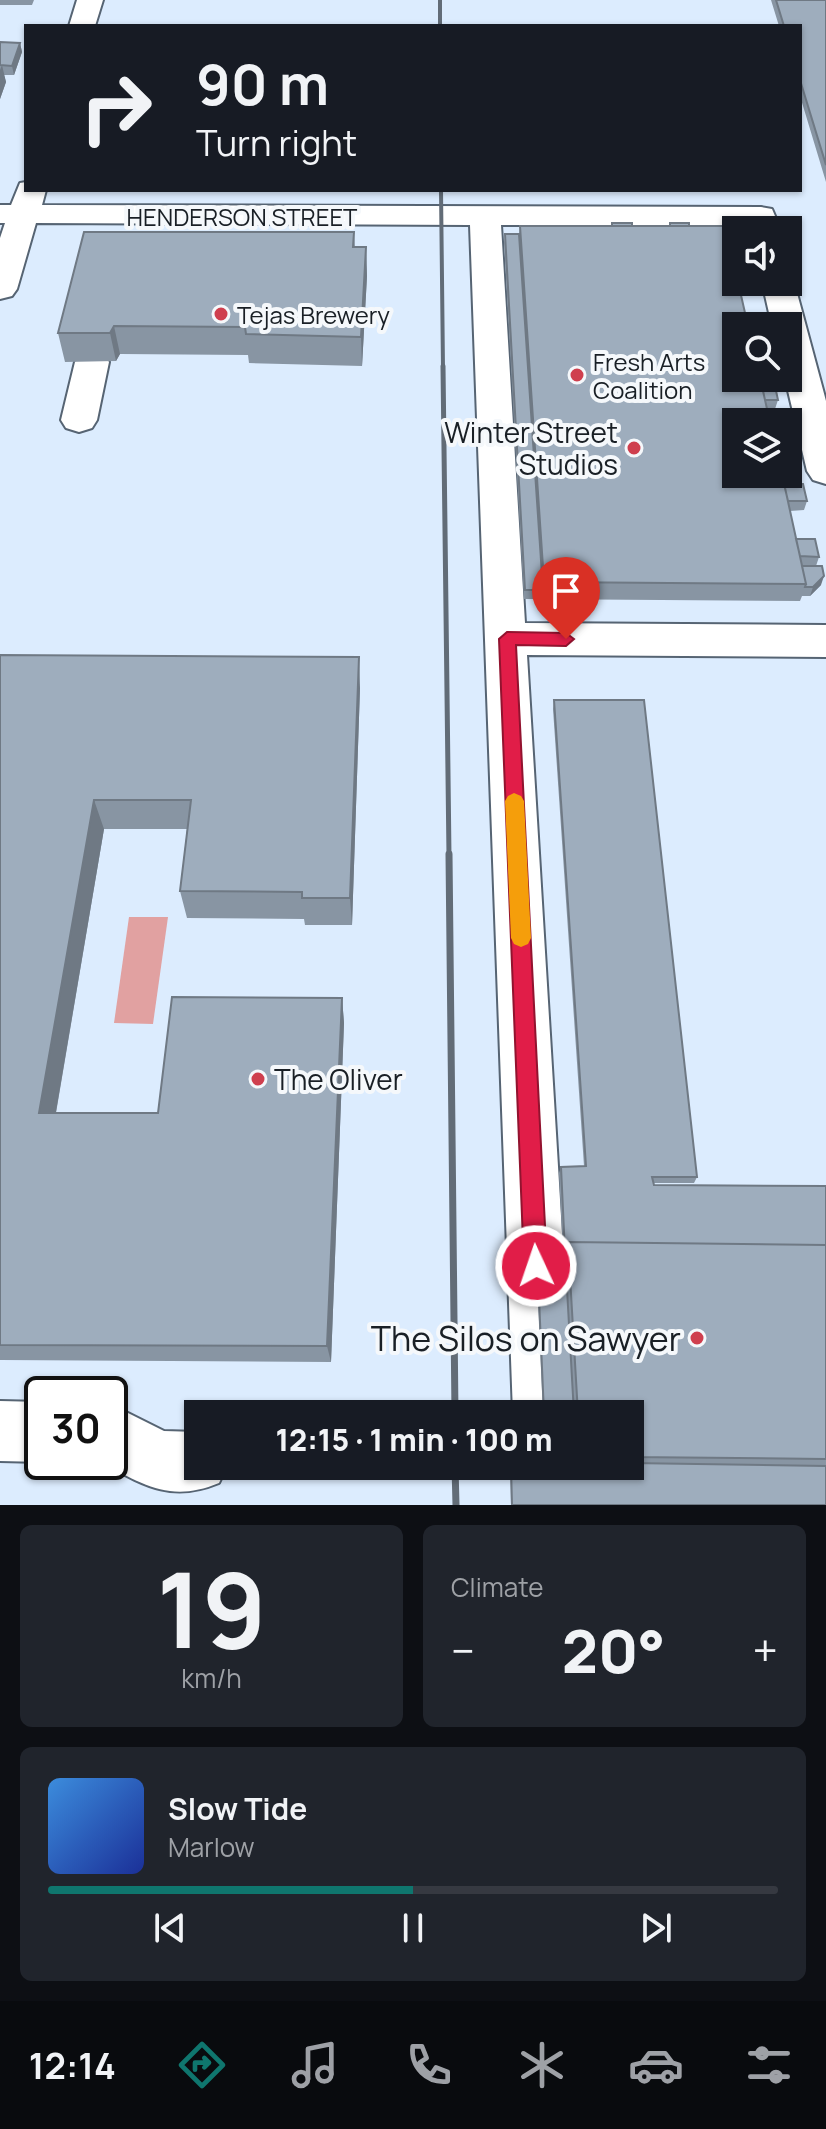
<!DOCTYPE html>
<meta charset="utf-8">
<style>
body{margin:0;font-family:Manrope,sans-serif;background:#20242c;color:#f1f3f6;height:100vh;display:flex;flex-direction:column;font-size:30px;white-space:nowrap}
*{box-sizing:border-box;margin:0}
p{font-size:26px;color:#9ea1a6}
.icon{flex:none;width:44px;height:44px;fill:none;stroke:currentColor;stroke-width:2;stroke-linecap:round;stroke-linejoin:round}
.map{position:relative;height:1505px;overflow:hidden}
.side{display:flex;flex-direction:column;gap:20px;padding:20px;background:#0d0f14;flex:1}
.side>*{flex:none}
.banner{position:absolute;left:24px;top:24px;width:778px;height:168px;border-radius:0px;box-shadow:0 2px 6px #0004;background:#171b24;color:#f1f3f6;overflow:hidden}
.buttons{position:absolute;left:722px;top:216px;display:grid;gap:16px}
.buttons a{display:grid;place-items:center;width:80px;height:80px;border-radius:0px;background:#171b24;box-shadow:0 2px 6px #0004;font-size:40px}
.speed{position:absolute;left:24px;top:1376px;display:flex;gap:16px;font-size:40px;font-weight:700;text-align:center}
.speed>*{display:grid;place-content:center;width:104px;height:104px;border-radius:50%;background:#171b24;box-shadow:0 2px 6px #0004;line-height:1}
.speed .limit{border:4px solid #111;border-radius:12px;background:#fff;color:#111}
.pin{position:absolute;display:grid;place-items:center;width:68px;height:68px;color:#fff;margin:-82px -34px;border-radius:50% 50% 50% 0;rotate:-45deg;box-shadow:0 0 8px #0007}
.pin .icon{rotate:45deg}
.me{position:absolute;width:88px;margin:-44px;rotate:357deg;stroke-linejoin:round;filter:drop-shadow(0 0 6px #0008)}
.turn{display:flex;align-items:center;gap:28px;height:168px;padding:0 40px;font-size:36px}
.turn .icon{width:104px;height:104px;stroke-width:2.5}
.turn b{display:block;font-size:56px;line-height:68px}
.big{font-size:60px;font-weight:800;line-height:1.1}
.side .widget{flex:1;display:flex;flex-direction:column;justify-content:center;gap:12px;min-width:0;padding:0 28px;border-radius:12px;background:#20242c}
.side .dial{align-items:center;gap:0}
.dial b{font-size:104px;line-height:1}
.song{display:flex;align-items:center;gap:24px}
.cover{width:96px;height:96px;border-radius:12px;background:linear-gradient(135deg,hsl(210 70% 55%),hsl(230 70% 35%))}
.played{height:8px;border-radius:4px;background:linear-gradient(90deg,#0f766e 50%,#363941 50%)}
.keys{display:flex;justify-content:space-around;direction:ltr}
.heat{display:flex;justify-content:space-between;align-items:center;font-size:44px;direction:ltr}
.side .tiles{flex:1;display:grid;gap:20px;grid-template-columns:1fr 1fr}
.widget:last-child{grid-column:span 2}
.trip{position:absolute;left:184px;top:1400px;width:460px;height:80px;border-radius:0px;background:#171b24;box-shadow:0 2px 6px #0004;font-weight:800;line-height:80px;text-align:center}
.tabs{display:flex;height:128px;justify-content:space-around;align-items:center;background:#090b0e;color:#9ea1a6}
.tabs .icon{width:56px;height:56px}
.tabs .current{color:#0f766e}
.tabs b{font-size:36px;color:#f1f3f6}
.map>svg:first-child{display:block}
.water{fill:#e1a1a1}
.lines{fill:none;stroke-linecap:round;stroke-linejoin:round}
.minor-casing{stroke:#566473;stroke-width:4}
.minor{fill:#fff;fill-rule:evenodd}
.rail-far2{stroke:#626c77;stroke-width:4}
.rail-far1{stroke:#626c77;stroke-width:5}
.rail{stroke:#626c77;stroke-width:7}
.wall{fill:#8895a3}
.shaded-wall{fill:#6f7984}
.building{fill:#9eadbd;stroke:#6f7984;stroke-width:2}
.route{fill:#e11d48;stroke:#92132f;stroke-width:2}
.slow{fill:#f59e0b}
.poi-dot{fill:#cf3f4e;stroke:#f5f8fb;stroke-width:3}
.labels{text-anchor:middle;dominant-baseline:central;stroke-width:8;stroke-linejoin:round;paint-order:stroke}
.far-street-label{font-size:24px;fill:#191f25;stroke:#f5f8fb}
.far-poi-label{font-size:24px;fill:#191f25;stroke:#f5f8fb;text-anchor:start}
.poi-label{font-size:28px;fill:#191f25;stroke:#f5f8fb;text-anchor:end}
.near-poi-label{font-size:34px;fill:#191f25;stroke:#f5f8fb;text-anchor:end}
</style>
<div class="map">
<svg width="826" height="1505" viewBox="0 0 826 1505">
<rect width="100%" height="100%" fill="#dcecfe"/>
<path class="water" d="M 129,917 L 168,917 L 153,1024 L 114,1023 Z"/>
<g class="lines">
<defs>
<path id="minor" d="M 77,0 L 103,0 L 95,26 L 69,26 Z
M 26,182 L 26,190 L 46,190 L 42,205 L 761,207 L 772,209 L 781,230 L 749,230 L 748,225 L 501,225 L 525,623 L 826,625 L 826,657 L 527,655 L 573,1414 L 513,1414 L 470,225 L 36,223 L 17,289 L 12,296 L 0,299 L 0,238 L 5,223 L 0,223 L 0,205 L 11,205 L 20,183 Z
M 788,275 L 794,282 L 826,401 L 826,484 L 813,480 L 807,471 L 785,378 L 788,378 L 788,326 L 772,326 L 762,282 L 788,282 Z
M 92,351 L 104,354 L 109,362 L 97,420 L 92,428 L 79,432 L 66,428 L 61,420 L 75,362 L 80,354 Z
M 0,1401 L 42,1402 L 42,1462 L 0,1461 Z
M 110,1404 L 164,1431 L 198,1432 L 198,1466 L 227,1466 L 219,1483 C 171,1503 143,1485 101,1462 L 110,1462 Z"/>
</defs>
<use href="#minor" class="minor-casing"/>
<use href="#minor" class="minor"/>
<path class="rail-far2" d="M 440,0 L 440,26
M 441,190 L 443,368"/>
<path class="rail-far1" d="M 443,366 L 449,856"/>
<path class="rail" d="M 449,854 L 455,1414
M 455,1466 L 456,1505"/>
</g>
<path class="wall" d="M 0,0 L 34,0 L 32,5 L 0,5 Z
M 771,0 L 826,0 L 826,182 L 800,96 L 800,26 L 779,26 Z
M 0,42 L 20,43 L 22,52 L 14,75 L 4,75 L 6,82 L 0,99 Z
M 670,223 L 736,378 L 776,378 L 774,386 L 778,400 L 775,409 L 767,409 L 784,484 L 807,501 L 804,510 L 790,511 L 796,539 L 819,557 L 816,566 L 821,585 L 810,596 L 802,596 L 800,601 L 524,599 L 504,243 L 505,234 L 519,234 L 520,226 L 669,226 Z
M 354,232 L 355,247 L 366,247 L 367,276 L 362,366 L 249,363 L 248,355 L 120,354 L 116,361 L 65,362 L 58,333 Z
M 788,429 L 794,451 L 792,461 L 788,461 Z
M 0,655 L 360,688 L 352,925 L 305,925 L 304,919 L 187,918 L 180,891 L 187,829 L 104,829 L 56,1113 L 158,1113 L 342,998 L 344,1023 L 331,1362 L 0,1360 Z
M 554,700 L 697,1177 L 694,1183 L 653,1183 L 654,1185 L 826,1186 L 826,1505 L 511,1505 L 510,1466 L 630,1466 L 630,1414 L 543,1414 L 536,1258 L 537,1252 L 563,1253 L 559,1173 L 561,1167 L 584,1166 L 553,709 Z"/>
<path class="shaded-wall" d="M 20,43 L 22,52 L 14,75 L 12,66 Z
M 2,65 L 6,82 L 0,99 L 0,70 Z
M 366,247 L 367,276 L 362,366 L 361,337 Z
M 114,326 L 120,354 L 116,361 L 110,333 Z
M 824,576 L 821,585 L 810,596 L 813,587 Z
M 359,657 L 360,688 L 352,925 L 350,898 Z
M 94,800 L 104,829 L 52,1135 L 39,1113 Z
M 342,998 L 344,1023 L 331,1362 L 327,1346 Z"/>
<path class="building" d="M 776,0 L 826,0 L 826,165 L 800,80 L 800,26 L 784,26 Z
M 0,42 L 20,43 L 12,66 L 0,65 Z
M 612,223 L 632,223 L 632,226 L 612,226 Z
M 670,223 L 689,223 L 689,226 L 670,226 Z
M 520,226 L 726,226 L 736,271 L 736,282 L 738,282 L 748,326 L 736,326 L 736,378 L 760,378 L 770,422 L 736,422 L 736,474 L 782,474 L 806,584 L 544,582 Z
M 84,232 L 354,232 L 353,247 L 366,247 L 361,337 L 246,334 L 245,327 L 114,326 L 110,333 L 58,333 Z
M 505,234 L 519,234 L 543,590 L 525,590 Z
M 762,386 L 775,386 L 778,400 L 765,400 Z
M 788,429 L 789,429 L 794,451 L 788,451 Z
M 784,484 L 803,484 L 807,501 L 788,501 Z
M 796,539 L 815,539 L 819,557 L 800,556 Z
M 802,566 L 822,566 L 824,576 L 813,587 L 805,587 L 806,584 Z
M 0,655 L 359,657 L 350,898 L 302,898 L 302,892 L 180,891 L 191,800 L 94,800 L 39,1113 L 158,1113 L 172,997 L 342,998 L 327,1346 L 0,1345 Z
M 554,700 L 644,700 L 697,1177 L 652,1177 L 654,1185 L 826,1186 L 826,1245 L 568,1242 L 565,1253 L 561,1167 L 586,1166 Z
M 568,1242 L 826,1245 L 826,1459 L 630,1457 L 630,1414 L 578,1414 Z
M 537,1252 L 565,1253 L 574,1414 L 544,1414 Z
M 630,1463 L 826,1466 L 826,1505 L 512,1505 L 511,1466 L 630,1466 Z"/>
<path class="route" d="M 507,632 L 566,633 L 574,639 L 566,646 L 516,645 L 547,1266 L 544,1274 L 536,1278 L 528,1274 L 524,1266 L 499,639 Z"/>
<path class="slow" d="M 514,793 L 521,796 L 524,801 L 531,938 L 528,944 L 521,947 L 514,944 L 511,938 L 505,801 L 508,796 Z"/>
<g class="poi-dot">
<circle cx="221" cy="314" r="8"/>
<circle cx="577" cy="375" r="8"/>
<circle cx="634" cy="448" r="8"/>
<circle cx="258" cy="1079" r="8"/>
<circle cx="697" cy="1338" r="8"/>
</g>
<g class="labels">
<g class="far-street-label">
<text x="242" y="216">HENDERSON STREET</text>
</g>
<g class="far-poi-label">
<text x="237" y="314">Tejas Brewery</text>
<text x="593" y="361">Fresh Arts<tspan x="593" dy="28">Coalition</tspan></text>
</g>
<g class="poi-label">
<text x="618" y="432">Winter Street<tspan x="618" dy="32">Studios</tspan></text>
<text x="274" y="1079" text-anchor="start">The Oliver</text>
</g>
<g class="near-poi-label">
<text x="681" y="1338">The Silos on Sawyer</text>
</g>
</g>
</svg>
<div class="buttons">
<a><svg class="icon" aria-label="sound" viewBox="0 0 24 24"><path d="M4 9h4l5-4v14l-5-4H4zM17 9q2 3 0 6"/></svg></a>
<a><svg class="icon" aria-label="search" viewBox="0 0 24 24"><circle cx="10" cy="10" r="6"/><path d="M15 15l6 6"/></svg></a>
<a><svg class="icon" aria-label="layers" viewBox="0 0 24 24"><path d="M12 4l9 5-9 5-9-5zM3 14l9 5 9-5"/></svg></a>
</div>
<div class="speed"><div class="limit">30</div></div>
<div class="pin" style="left:566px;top:639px;background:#d93025"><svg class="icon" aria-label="arrive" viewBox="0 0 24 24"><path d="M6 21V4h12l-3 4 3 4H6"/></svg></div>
<svg class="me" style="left:536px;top:1266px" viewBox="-20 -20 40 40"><circle r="17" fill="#e11d48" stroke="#fff" stroke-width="3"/><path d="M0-11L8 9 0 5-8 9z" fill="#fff"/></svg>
<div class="trip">12:15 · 1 min · 100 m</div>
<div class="banner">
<div class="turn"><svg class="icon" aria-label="right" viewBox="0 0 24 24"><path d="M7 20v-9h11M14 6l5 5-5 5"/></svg><div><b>90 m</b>Turn right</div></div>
</div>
</div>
<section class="side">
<div class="tiles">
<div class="widget dial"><b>19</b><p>km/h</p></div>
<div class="widget"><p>Climate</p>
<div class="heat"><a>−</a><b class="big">20°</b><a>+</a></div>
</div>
<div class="widget">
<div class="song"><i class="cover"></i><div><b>Slow Tide</b><p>Marlow</p></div></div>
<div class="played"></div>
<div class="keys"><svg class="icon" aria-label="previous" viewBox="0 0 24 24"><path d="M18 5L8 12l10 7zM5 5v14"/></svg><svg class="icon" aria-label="pause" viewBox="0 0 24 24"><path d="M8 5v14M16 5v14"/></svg><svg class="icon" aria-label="next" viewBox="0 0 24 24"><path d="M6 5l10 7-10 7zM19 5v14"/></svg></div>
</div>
</div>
</section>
<nav class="tabs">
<b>12:14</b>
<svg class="icon current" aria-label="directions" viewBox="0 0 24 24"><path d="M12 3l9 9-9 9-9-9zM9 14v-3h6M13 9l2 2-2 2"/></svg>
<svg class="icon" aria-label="music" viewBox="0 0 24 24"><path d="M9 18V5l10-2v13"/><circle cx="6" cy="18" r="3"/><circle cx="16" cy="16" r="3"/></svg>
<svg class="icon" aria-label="phone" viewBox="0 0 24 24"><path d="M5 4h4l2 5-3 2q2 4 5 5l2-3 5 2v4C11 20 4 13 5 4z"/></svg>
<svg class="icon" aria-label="climate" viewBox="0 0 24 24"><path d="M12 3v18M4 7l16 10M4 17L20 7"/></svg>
<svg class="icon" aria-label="car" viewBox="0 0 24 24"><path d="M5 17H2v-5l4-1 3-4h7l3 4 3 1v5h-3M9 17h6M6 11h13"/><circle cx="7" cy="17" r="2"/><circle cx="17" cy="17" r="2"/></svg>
<svg class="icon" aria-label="filters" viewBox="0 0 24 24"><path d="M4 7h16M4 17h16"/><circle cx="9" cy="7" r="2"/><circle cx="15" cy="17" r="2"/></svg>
</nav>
